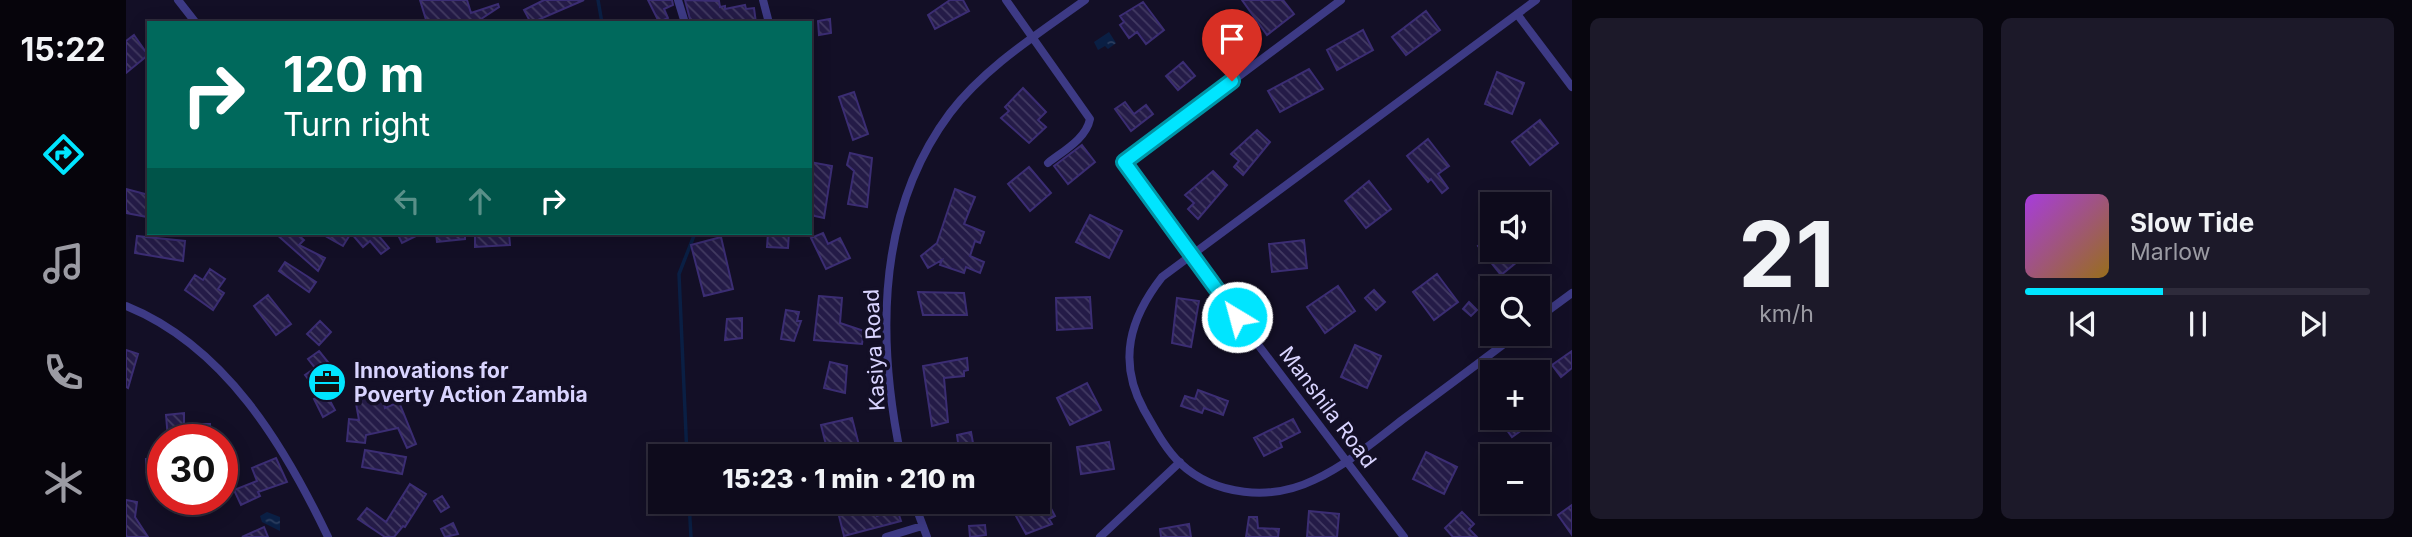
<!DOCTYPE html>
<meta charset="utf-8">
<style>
body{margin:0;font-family:Inter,sans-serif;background:#1c1929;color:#f1f3f6;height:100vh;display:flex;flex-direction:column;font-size:26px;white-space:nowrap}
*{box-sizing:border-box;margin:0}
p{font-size:23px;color:#9b9ba3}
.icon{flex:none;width:38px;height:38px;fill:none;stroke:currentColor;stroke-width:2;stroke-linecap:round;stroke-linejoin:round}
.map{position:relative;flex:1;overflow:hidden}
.drawer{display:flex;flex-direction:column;gap:18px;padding:18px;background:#08060f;width:840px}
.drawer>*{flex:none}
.guide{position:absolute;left:21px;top:21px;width:665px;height:214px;border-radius:0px;box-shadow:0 4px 18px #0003,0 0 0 2px #2e2b3b;background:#00695c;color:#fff;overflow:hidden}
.buttons{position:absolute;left:1354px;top:192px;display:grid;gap:14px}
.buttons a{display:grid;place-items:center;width:70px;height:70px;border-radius:0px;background:#0e0b1c;box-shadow:0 4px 18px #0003,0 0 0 2px #2e2b3b;font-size:35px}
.speed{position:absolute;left:21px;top:424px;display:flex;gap:14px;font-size:35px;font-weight:700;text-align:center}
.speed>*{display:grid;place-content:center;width:91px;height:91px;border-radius:50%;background:#0e0b1c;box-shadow:0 4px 18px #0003,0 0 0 2px #2e2b3b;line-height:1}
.speed .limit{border:10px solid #d22;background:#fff;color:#111}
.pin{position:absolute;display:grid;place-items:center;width:60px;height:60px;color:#fff;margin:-72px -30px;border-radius:50% 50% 50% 0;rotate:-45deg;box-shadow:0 0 7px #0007}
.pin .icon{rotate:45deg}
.me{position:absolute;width:77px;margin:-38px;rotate:323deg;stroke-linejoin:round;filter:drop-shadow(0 0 5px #0008)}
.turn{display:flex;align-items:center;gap:24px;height:147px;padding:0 21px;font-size:32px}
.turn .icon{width:91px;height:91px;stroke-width:2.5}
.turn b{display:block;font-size:49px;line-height:60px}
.lanes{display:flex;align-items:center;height:66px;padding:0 21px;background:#0003;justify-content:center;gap:35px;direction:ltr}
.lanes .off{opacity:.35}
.drawer .widget{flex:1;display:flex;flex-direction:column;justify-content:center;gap:10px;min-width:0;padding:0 24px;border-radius:10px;background:#1c1929}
.drawer .dial{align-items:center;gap:0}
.dial b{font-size:91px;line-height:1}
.song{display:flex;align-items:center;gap:21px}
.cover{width:84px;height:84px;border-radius:10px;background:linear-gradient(135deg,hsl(280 70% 55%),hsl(40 70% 35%))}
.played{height:7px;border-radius:4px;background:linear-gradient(90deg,#00e5ff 40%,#2e2b3b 40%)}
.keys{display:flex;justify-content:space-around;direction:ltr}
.drawer .tiles{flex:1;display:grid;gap:18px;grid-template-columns:repeat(2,1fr)}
.trip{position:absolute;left:522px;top:444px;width:402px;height:70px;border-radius:0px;background:#0e0b1c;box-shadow:0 4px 18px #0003,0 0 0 2px #2e2b3b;font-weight:800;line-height:70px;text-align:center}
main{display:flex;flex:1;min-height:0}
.menu{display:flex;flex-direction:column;width:126px;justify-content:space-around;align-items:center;background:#06040b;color:#9b9ba3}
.menu .icon{width:49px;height:49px}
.menu .on{color:#00e5ff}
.menu b{font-size:32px;color:#f1f3f6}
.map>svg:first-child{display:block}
.water{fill:url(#water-ripples)}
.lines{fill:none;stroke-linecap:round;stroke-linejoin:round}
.stream{stroke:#0a1f44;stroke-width:3.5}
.building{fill:url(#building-back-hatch);stroke:#3b2d73;stroke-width:2}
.minor{stroke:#3d3a85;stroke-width:8}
.route-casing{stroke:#0095a6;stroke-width:18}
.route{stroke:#00e5ff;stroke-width:12}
.labels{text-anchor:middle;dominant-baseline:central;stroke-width:7;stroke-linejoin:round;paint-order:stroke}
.street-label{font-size:21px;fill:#d9d4ff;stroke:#130f26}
.poi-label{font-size:21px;font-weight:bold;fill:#d9d4ff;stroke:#130f26;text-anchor:start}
</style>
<main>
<nav class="menu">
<b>15:22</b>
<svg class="icon on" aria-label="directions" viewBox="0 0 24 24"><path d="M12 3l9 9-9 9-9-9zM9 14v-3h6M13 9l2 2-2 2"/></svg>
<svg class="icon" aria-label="music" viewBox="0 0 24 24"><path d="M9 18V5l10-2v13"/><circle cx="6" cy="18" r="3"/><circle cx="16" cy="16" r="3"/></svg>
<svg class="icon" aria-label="phone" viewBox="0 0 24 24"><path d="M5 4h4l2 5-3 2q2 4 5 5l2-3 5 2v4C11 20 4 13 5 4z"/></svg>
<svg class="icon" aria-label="climate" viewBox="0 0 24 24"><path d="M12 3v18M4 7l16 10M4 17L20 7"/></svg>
</nav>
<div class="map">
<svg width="1446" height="537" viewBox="0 0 1446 537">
<defs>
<pattern id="water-ripples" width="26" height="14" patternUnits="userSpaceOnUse" patternTransform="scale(1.75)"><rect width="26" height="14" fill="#0a1f44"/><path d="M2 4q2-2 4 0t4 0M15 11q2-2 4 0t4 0" fill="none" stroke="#2d3f60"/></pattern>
<pattern id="building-back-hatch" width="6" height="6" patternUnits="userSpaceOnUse" patternTransform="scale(1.75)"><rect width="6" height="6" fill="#241b47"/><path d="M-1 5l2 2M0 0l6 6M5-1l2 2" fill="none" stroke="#433b63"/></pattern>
</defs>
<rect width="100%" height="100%" fill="#130f26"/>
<path class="water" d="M 983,32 L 990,43 L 982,49 L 979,46 L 972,50 L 968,42 Z
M 141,512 L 154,517 L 154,531 L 136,522 L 134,516 Z"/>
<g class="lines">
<path class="stream" d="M 472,0 L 476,23
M 561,457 L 553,274 L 569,233
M 563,502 L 565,537"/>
</g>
<path class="building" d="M 294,0 L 341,0 L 345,13 L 372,4 L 373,7 L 349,23 L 301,23 Z
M 418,0 L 458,0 L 405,23 L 398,10 Z
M 522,0 L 546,0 L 547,5 L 538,9 L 542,18 L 533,22 Z
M 559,0 L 593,1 L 594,7 L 599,6 L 599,9 L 619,5 L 620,9 L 628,8 L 630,23 L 565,23 Z
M 824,0 L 837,0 L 843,11 L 809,29 L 802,15 Z
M 1116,0 L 1157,0 L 1168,14 L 1141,35 Z
M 1017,2 L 1038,30 L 1020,44 L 1011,32 L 1003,38 L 994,25 L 998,22 L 994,16 Z
M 1300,11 L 1314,30 L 1280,55 L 1266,37 Z
M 704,19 L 705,33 L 693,35 L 692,21 Z
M 1237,30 L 1247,50 L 1211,70 L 1201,50 Z
M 8,35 L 22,55 L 0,73 L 0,41 Z
M 1057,62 L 1069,76 L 1052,90 L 1040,76 Z
M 1183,69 L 1197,89 L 1154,112 L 1142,91 Z
M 1371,72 L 1398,83 L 1386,114 L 1359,104 Z
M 897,88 L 920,112 L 912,120 L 920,127 L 903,143 L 875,118 L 883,111 L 879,107 Z
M 728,92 L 742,134 L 727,140 L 713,97 Z
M 999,102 L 1008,114 L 1020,105 L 1027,114 L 1005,131 L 989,109 Z
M 1414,120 L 1432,143 L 1404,165 L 1386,142 Z
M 1131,130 L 1144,142 L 1117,175 L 1108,167 L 1113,161 L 1105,154 Z
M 1302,139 L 1323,166 L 1312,174 L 1322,188 L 1316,193 L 1305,179 L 1302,182 L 1281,156 Z
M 956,145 L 969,162 L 942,184 L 928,166 Z
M 724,153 L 746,158 L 741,207 L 722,204 L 728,171 L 721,165 Z
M 684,162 L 706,166 L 698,218 L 684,215 Z
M 903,167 L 925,193 L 904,211 L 882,184 Z
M 1087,171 L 1101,185 L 1072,219 L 1062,209 L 1068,203 L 1059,195 Z
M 1243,181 L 1265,209 L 1240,228 L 1219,201 Z
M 0,189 L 23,195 L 21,217 L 0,213 Z
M 829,189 L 849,197 L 838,224 L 858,232 L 854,243 L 849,241 L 844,256 L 858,262 L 854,273 L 840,267 L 838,273 L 814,265 L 816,260 L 802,268 L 795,256 L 811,243 Z
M 964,215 L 996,231 L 983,258 L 950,242 Z
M 149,233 L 170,233 L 178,240 L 173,245 L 199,258 L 192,271 Z
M 194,233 L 225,233 L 217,246 Z
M 225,233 L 256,233 L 252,235 L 263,248 L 255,254 L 244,241 L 237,247 Z
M 271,233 L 296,233 L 276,243 Z
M 310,233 L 339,233 L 339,239 L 311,242 Z
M 349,233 L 383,233 L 384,245 L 349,247 Z
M 642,233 L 663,233 L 662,248 L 641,247 Z
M 697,233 L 702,244 L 714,238 L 724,258 L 700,269 L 685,238 Z
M 1367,234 L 1367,250 L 1391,250 L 1397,257 L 1375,275 L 1352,246 Z
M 11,236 L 59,241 L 57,261 L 9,253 Z
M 595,237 L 607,289 L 578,296 L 565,245 Z
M 1178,240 L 1181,268 L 1146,272 L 1143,244 Z
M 159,262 L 190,282 L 183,292 L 153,271 Z
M 84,269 L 99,279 L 92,289 L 98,293 L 87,310 L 59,290 L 69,275 L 77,280 Z
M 1311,274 L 1332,302 L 1308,320 L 1287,292 Z
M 1212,286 L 1229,311 L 1199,333 L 1181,307 Z
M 1248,290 L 1259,302 L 1250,310 L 1239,298 Z
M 792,292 L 838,293 L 841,315 L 797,315 Z
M 142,295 L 165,324 L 150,335 L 128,306 Z
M 693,296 L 716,298 L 714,323 L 738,331 L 736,344 L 688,340 Z
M 964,297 L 966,328 L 931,330 L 930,298 Z
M 1051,298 L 1073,301 L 1065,347 L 1046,343 Z
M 1343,302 L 1351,310 L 1345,316 L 1337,309 Z
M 660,310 L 673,312 L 671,321 L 675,321 L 668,341 L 655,339 Z
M 616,318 L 616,338 L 599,340 L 601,319 Z
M 194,321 L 205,332 L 193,345 L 181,334 Z
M 1229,345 L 1255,356 L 1241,388 L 1215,377 Z
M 0,350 L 12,354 L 2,388 L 0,387 Z
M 193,351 L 210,372 L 195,384 L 209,410 L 197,417 L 188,399 L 195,396 L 179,375 L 189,368 L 182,359 Z
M 1446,351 L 1446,368 L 1435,377 L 1426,365 Z
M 841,358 L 842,370 L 838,371 L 838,376 L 818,378 L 822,422 L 806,426 L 797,366 Z
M 704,362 L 721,366 L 719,393 L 698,388 Z
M 961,383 L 975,410 L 944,425 L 931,398 Z
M 1072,390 L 1102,401 L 1097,415 L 1078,408 L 1076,413 L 1055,406 L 1059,396 L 1069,399 Z
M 256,392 L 259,408 L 273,402 L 290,444 L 281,448 L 272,428 L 240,435 L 239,443 L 221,441 L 223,419 L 233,420 L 229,398 Z
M 58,413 L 58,424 L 84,424 L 84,436 L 42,439 L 40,415 Z
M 726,418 L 736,457 L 703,457 L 695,425 Z
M 1372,418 L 1413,418 L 1386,437 Z
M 1167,419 L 1174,432 L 1154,442 L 1156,447 L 1138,456 L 1128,438 Z
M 845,432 L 849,454 L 834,457 L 831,435 Z
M 983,442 L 988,469 L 955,474 L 951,447 Z
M 673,443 L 682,443 L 683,456 L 674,457 Z
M 239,450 L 280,457 L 276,474 L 236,467 Z
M 1300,452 L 1331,467 L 1318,494 L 1287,479 Z
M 150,458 L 161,482 L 132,492 L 134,496 L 115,505 L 108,490 L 131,481 L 126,468 Z
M 20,459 L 36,460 L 35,472 L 20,472 Z
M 284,484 L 300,494 L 279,527 L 277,526 L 268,537 L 259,537 L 232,519 L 241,508 L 260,522 Z
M 316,496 L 323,507 L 315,512 L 308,501 Z
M 0,500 L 11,502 L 9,517 L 22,537 L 0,537 Z
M 921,501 L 929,516 L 923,519 L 926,524 L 900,534 L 890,516 Z
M 719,502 L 747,502 L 751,516 L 771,509 L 775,521 L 718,536 L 713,516 L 723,513 Z
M 1446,505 L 1446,535 L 1432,515 Z
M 1183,511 L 1213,514 L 1211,537 L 1181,537 Z
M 1336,512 L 1348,524 L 1343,529 L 1351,537 L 1327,537 L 1319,528 Z
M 1123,517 L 1131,517 L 1132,528 L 1153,529 L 1152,537 L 1120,537 Z
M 327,523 L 332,534 L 319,537 L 315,529 Z
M 1063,524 L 1065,537 L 1035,537 L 1034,529 Z
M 859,525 L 860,535 L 844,537 L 843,526 Z
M 138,527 L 142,537 L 116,537 Z"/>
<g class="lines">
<path class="minor" d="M 52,0 L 70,23
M 552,0 L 559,23
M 637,0 L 643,23
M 880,0 L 964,119 C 960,139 937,151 922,163
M 1215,0 L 998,162 L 1064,255 L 1278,537
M 1391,14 L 1446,87
M 0,306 C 99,346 158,445 202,537
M 1412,318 L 1446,293
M 1391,334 C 1353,363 1314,392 1276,420 C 1248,442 1220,465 1188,480 C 1145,501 1089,496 1054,463 C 1039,449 1028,427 1018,410 C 991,361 1004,318 1036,277 L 1410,0
M 775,457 C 751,341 750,212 824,113 C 859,67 912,34 959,0
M 788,502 L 801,537
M 760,537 L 796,526
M 974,537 L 1054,462"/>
</g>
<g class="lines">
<defs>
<path id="route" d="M 1106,81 L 998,162 L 1111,317"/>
</defs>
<use href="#route" class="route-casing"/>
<use href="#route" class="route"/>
</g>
<defs>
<symbol id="office-disc" viewBox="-11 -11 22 22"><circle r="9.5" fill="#00e5ff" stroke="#130f26"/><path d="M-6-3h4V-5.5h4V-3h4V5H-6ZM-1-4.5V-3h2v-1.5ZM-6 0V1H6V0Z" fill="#111"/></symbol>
</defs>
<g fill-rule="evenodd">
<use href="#office-disc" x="179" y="360" width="44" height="44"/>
</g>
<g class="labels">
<g class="street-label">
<text transform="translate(748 350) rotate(-93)">Kasiya Road</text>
<text transform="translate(1202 407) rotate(53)">Manshila Road</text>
</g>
<g class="poi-label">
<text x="228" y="370">Innovations for<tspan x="228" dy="24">Poverty Action Zambia</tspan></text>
</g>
</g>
</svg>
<div class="buttons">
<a><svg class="icon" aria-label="sound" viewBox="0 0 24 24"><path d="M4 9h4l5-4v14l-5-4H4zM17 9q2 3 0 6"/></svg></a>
<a><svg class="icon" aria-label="search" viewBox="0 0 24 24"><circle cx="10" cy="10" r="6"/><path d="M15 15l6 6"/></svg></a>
<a>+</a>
<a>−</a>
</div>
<div class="speed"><div class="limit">30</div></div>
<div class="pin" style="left:1106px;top:81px;background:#d93025"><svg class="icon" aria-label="arrive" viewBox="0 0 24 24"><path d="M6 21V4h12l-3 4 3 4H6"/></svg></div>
<svg class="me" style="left:1111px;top:317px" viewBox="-20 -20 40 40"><circle r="17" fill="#00e5ff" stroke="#fff" stroke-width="3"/><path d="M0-11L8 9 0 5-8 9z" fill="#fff"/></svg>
<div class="trip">15:23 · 1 min · 210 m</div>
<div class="guide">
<div class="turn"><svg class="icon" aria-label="right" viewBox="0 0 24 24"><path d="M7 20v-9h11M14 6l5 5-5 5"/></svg><div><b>120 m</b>Turn right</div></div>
<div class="lanes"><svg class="icon off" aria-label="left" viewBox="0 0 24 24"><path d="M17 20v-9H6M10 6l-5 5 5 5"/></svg><svg class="icon off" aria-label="ahead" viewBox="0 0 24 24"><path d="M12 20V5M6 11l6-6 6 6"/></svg><svg class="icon" aria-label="right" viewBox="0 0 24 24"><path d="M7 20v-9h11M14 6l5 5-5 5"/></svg></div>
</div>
</div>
<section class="drawer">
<div class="tiles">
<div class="widget dial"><b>21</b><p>km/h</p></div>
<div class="widget">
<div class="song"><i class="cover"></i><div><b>Slow Tide</b><p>Marlow</p></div></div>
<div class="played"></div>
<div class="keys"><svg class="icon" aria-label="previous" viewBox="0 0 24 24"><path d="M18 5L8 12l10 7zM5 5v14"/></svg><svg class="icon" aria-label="pause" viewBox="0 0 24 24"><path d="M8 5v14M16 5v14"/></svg><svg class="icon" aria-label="next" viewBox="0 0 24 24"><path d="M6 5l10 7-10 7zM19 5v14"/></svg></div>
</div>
</div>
</section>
</main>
